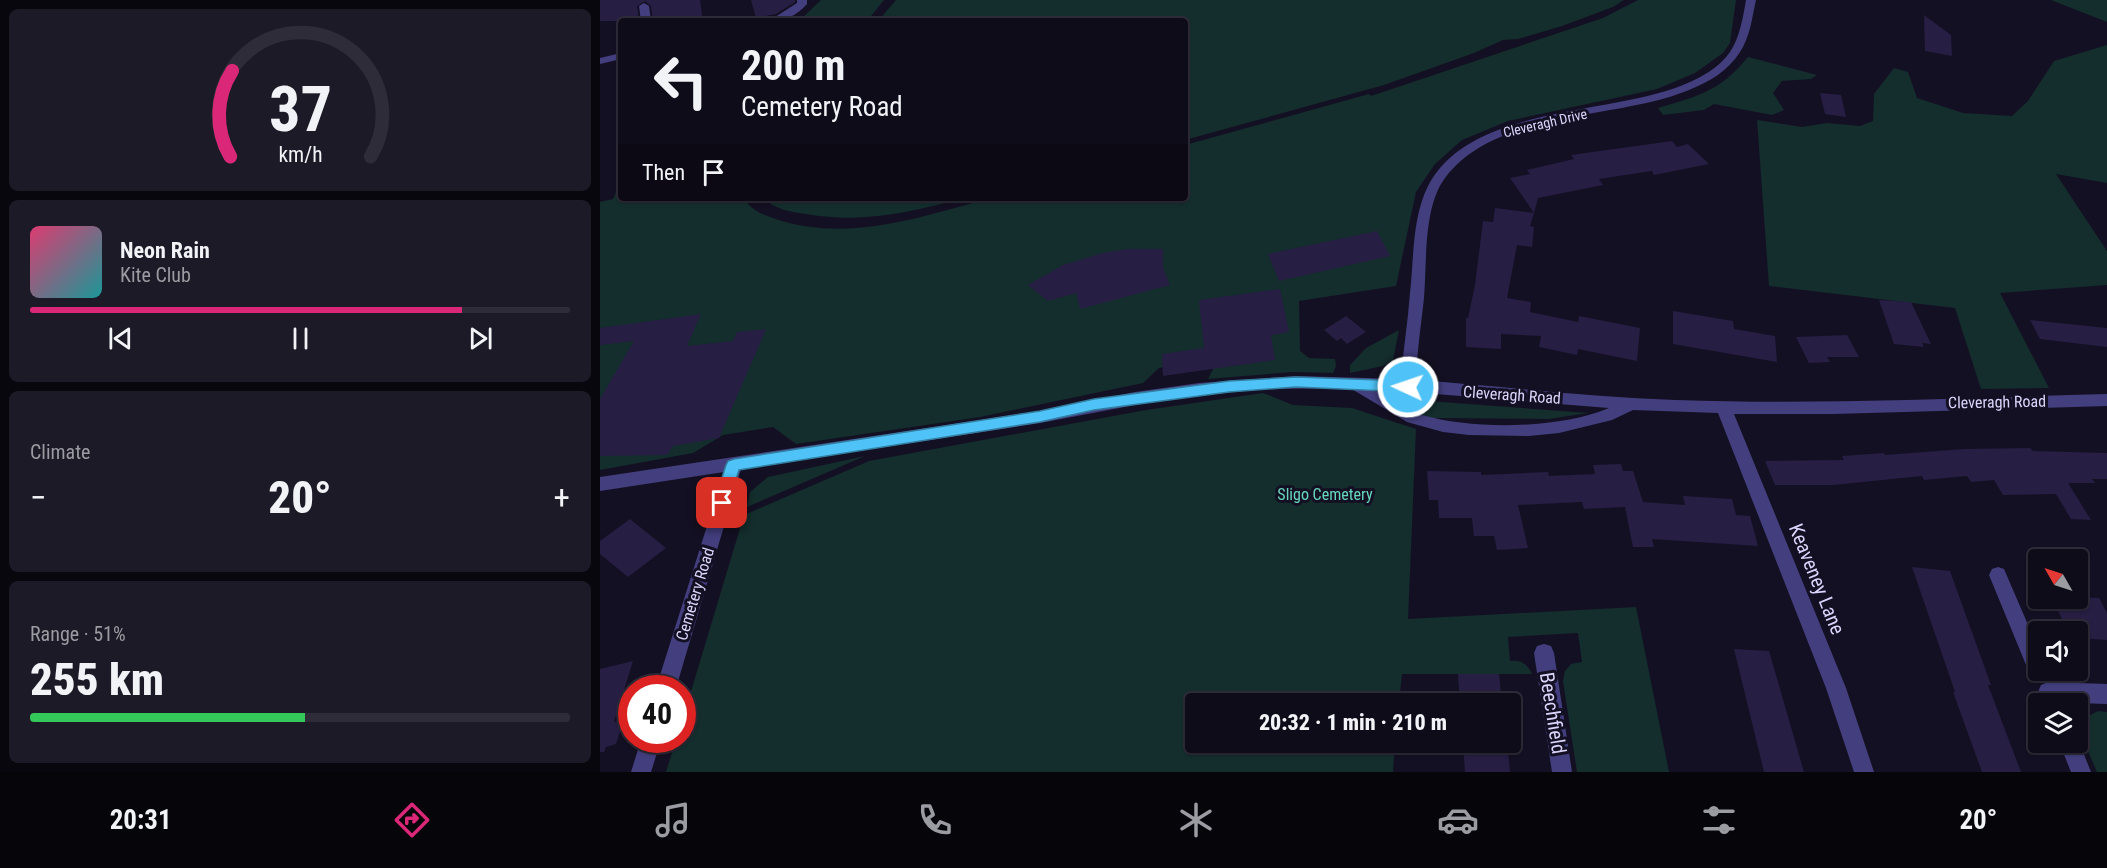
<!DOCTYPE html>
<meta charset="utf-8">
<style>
body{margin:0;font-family:"Roboto Condensed",sans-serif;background:#1d1a27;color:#f1f3f6;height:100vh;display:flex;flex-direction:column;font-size:22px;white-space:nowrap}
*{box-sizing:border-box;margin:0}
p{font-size:20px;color:#9b9ba2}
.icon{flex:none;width:33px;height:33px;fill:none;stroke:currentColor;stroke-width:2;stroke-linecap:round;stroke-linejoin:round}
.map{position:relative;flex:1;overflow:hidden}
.details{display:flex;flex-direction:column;gap:9px;padding:9px;background:#08070e;width:600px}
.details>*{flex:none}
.guide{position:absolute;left:18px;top:18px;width:570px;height:183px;border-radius:6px;box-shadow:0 2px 4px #0004,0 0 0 2px #2f2c39;background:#0f0c1a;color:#f1f3f6;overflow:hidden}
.needle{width:39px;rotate:309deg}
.fabs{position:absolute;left:1428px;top:549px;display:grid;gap:12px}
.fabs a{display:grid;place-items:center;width:60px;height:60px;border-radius:6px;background:#0f0c1a;box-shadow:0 2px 4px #0004,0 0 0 2px #2f2c39;font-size:30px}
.speed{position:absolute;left:18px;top:675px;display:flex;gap:12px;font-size:30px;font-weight:700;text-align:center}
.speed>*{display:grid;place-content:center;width:78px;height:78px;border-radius:50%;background:#0f0c1a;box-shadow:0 2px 4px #0004,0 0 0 2px #2f2c39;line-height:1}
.speed .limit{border:9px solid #d22;background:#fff;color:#111}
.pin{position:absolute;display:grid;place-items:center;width:51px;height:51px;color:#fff;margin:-26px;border-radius:12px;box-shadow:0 3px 9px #0006}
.me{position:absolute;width:66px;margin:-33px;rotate:273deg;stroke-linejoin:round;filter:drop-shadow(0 0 4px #0008)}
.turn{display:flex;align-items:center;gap:21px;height:126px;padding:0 24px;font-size:27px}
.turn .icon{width:78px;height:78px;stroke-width:2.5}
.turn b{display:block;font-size:42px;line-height:51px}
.then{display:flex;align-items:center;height:57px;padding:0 24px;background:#0003;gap:12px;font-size:22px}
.big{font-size:45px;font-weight:800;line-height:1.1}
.details .card{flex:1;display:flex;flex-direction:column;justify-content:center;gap:9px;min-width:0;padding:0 21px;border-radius:9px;background:#1d1a27}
.details .dial{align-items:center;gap:0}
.dial svg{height:156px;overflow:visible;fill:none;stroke:#2f2c39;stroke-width:7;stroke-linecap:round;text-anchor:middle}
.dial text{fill:#f1f3f6;stroke:none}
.song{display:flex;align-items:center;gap:18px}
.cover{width:72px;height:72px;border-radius:9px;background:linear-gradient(135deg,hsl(340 70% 55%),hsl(180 70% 35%))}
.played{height:6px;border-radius:3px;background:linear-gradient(90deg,#db2777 80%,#2f2c39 80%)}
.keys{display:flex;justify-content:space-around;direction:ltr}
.heat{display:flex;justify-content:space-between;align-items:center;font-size:33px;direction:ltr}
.charge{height:9px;border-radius:4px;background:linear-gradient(90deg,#34c759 51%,#2f2c39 0)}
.trip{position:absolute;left:585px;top:693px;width:336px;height:60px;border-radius:6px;background:#0f0c1a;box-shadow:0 2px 4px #0004,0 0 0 2px #2f2c39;font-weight:800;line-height:60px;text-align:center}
.menu{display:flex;height:96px;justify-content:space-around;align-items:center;background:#06050a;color:#9b9ba2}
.menu .icon{width:42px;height:42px}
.menu .active{color:#db2777}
.menu b{font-size:27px;color:#f1f3f6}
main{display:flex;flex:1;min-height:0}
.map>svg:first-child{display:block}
.green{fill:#142d2d}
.building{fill:#261e43}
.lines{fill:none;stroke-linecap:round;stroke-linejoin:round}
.minor{fill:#433f7f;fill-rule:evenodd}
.route{fill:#4fc3f7;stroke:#337fa1;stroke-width:1.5}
.labels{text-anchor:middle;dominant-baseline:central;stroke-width:6;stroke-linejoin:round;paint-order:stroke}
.far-street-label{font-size:14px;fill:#dbd5fc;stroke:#141023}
.street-label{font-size:16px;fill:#dbd5fc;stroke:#141023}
.park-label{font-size:16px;fill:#67d7be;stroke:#141023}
.near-street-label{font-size:20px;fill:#dbd5fc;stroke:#141023}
</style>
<main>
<section class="details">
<div class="card dial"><svg viewBox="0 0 100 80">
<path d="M14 69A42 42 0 1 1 86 69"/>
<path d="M14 69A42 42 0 0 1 15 25" stroke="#db2777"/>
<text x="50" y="56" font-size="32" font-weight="700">37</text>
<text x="50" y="72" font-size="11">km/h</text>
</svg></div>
<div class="card">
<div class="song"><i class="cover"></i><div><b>Neon Rain</b><p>Kite Club</p></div></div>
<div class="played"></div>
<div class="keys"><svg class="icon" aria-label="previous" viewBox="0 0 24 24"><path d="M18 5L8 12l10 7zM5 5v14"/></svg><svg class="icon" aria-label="pause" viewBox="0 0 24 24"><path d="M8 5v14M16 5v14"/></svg><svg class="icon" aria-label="next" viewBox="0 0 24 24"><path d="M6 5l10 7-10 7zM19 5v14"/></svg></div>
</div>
<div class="card"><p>Climate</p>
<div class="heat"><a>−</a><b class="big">20°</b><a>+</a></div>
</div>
<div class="card"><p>Range · 51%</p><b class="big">255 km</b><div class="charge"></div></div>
</section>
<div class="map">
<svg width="1507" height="772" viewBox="0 0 1507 772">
<rect width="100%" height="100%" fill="#141023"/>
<path class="green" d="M 221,0 L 284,0 L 267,21 L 199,21 Z
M 296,0 L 1024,0 L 1013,7 L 962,26 L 918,39 L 903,40 L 874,53 L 784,85 L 585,140 L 585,21 L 278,21 Z
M 1038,0 L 1136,0 L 1130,43 L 1123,53 L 1095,73 L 1057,89 L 908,121 L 862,140 L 835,164 L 816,192 L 796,286 L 699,301 L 700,351 L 709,358 L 735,359 L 736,366 L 733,373 L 692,372 L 608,379 L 613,369 L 607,359 L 559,368 L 543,383 L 380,417 L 196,444 L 173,427 L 123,435 L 93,453 L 0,470 L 0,202 L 13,199 L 21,180 L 21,198 L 144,198 C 150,209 161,214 173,218 C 246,244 320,217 391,198 L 585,198 L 585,145 L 769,94 L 771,96 L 1003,18 Z
M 1451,0 L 1507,0 L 1507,22 Z
M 1507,45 L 1507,183 L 1456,174 L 1507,251 L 1507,285 L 1400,293 L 1449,388 L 1381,389 L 1355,308 L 1169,286 L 1157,120 L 1202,127 L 1227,123 L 1260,126 L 1273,121 L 1274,94 L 1294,68 L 1308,72 L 1317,98 L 1363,113 L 1412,116 L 1428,101 L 1454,61 Z
M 1148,57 L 1217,75 L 1211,79 L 1182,81 L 1173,93 L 1184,110 L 1172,115 L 1114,104 L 1104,110 L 1063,115 L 1058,108 C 1099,96 1120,91 1148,57 Z
M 163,198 L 365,198 C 310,212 264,224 206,214 C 191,212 174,209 163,198 Z
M 799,330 L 793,360 L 783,366 L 750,373 L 750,365 L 766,348 Z
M 663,393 L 693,405 L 752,408 L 816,429 L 808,619 L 1036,607 L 1069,772 L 977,772 L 963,681 L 965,671 L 971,664 L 982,662 L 978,633 L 908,637 L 910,661 C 922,660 927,664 932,674 L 802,674 L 799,703 L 596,704 L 596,742 L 795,743 L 793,772 L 66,772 L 76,740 L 82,740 L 83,718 L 144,515 L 269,461 L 546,410 Z
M 787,398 L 988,413 L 949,419 L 832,418 L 813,413 Z
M 265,456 L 147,507 L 150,492 L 168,477 Z
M 1498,711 L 1507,712 L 1507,772 L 1497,772 L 1484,742 L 1483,719 Z"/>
<path class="building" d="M 0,0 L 100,0 L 103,21 L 53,21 L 51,6 L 45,1 L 37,6 L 39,21 L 0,21 Z
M 151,0 L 195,0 L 195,2 L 176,14 L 156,18 Z
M 1324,15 L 1351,35 L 1352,56 L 1325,51 Z
M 1220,93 L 1241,95 L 1246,117 L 1225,114 Z
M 1072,141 L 1077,147 L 1088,144 L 1109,164 L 1054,175 L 1052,171 L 999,179 L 1003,185 L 938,198 L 934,213 L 910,178 L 930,174 L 927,170 L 974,159 L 971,155 Z
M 895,208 L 934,213 L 930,226 L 934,227 L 932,247 L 917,245 L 907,298 L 931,302 L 930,312 L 978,322 L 979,316 L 1040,328 L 1037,361 L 978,349 L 977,355 L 939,347 L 941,336 L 901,334 L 901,349 L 866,347 L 866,318 L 868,318 L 875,285 L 883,221 L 893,222 Z
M 777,231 L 790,256 L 679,281 L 668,254 Z
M 527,249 L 563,249 L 563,268 L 570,285 L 480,309 L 476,293 L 448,301 L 428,285 L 463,265 L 503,253 Z
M 680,289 L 689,332 L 671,335 L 675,360 L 563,376 L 562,354 L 604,348 L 599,300 Z
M 1279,300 L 1311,302 L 1331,344 L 1322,343 L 1324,347 L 1294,344 Z
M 1073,311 L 1133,321 L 1134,329 L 1175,336 L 1177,362 L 1073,344 Z
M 101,314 L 87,346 L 133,341 L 137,332 L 166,329 L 119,438 L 73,446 L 67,455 L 0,456 L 0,399 L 34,341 L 0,345 L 0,328 Z
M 746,316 L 766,332 L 747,344 L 741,338 L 737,341 L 724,330 Z
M 1430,320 L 1507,328 L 1507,347 L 1440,339 Z
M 1247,335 L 1259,357 L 1227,357 L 1230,362 L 1209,363 L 1196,337 Z
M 1430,448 L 1433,451 L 1507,453 L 1507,479 L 1492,479 L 1495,483 L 1468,483 L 1491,520 L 1471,519 L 1456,494 L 1403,495 L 1394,480 L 1371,482 L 1367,476 L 1324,480 L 1322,476 L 1233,485 L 1175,485 L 1165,461 L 1244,460 L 1242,456 L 1284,453 L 1285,455 L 1364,449 Z
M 1021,464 L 1023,471 L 1033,471 L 1043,502 L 1085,505 L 1083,496 L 1132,499 L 1136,515 L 1150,516 L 1158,546 L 1052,539 L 1054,547 L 1033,547 L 1025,507 L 984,509 L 982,502 L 918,505 L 928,548 L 897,550 L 894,536 L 874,536 L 872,518 L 839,518 L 838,500 L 829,500 L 827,471 L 881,472 L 881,475 L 948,472 L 949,476 L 995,474 L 993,465 Z
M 30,519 L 66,548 L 28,577 L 0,554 L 0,541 Z
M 1312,567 L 1350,571 L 1391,685 L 1388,685 L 1421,772 L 1382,772 L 1353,692 L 1355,692 Z
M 1478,597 L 1499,598 L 1507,613 L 1507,640 L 1478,638 L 1478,632 L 1468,632 L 1452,598 L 1478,598 Z
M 1134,649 L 1169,651 L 1204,772 L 1164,772 Z
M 33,661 L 14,722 L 24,719 L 16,744 L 6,747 L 4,752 L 0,752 L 0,669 Z
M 858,674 L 899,674 L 902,704 L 860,704 Z
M 863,742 L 907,742 L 910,772 L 865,772 Z"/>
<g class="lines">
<path class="minor" d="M 197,0 L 207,0 L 207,4 C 196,16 185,21 169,21 L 197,3 Z
M 1146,0 L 1156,0 C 1152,18 1150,37 1140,52 C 1128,71 1109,82 1089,90 C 1017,120 895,110 845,178 C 823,207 827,263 824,298 C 821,325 817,352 816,380 C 902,386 988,397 1075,400 C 1218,405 1363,398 1507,394 L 1507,406 L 1234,414 L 1134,414 L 1246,688 L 1274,772 L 1254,772 L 1226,688 L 1118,413 L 1033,410 L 1012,420 L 959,433 L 929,436 L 869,435 L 843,432 L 807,422 L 750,388 L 664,389 L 567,399 L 440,423 L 141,469 L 76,688 L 56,688 L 124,472 L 0,491 L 0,477 L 440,411 L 535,392 L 599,383 L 696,376 L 801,379 C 803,350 808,322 810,293 C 814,258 812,218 828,186 C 870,105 1007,116 1083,85 C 1100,78 1119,68 1130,52 C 1140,37 1143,17 1146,0 ZM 773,389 L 1009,408 C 959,429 874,430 822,415 C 805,410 789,398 773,389 Z
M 44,3 L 49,6 L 51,21 L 41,21 L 39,6 Z
M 21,53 L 21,59 L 0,64 L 0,58 Z
M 1398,567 L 1404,569 L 1438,648 L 1438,670 L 1447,670 L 1445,677 L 1438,680 L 1431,677 L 1389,575 L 1392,569 Z
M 944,644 L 951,646 L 954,653 L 972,772 L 952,772 L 934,653 L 937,646 Z
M 1448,682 L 1507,684 L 1507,704 L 1448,702 L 1441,699 L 1438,692 L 1441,685 Z
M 1478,738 L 1479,742 L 1491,772 L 1471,772 L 1459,742 L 1478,742 Z
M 41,740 L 61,740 L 51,772 L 31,772 Z"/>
</g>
<path class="route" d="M 696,377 L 808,381 L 815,387 L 808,392 L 696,387 L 629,392 L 494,410 L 440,422 L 139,470 L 127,508 L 122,510 L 117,508 L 114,503 L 126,465 L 128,461 L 134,459 L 440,411 L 494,399 L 629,381 Z"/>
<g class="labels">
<g class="far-street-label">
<text transform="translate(945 123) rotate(-13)">Cleveragh Drive</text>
</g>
<g class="street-label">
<text transform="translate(912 395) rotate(4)">Cleveragh Road</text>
<text transform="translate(1397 402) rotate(-1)">Cleveragh Road</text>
<text transform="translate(95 594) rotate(-73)">Cemetery Road</text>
</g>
<g class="park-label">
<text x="725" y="494">Sligo Cemetery</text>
</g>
<g class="near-street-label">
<text transform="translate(1217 579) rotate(68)">Keaveney Lane</text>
<text transform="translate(953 713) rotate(81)">Beechfield</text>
</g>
</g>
</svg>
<div class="fabs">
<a><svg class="needle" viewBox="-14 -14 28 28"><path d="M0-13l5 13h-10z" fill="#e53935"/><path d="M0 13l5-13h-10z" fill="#9b9ba2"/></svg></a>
<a><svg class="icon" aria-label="sound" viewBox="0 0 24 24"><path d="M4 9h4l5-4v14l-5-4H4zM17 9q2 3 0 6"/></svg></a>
<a><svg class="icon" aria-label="layers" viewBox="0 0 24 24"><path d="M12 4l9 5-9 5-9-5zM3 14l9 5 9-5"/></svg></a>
</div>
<div class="speed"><div class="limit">40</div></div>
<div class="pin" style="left:122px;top:503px;background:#d93025"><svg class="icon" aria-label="arrive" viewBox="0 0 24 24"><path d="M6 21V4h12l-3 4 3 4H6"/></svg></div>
<svg class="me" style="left:808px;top:387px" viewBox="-20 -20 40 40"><circle r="17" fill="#4fc3f7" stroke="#fff" stroke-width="3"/><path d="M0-11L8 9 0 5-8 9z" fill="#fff"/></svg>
<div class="trip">20:32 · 1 min · 210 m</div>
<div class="guide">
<div class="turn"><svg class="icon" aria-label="left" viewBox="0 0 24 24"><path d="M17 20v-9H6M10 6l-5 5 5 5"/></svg><div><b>200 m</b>Cemetery Road</div></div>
<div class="then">Then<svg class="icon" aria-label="arrive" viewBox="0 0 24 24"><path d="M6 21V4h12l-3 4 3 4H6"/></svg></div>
</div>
</div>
</main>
<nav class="menu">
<b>20:31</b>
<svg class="icon active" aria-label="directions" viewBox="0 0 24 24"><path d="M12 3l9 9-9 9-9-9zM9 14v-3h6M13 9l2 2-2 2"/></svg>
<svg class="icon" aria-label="music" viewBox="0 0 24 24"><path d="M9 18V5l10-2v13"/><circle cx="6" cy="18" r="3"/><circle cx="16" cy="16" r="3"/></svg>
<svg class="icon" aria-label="phone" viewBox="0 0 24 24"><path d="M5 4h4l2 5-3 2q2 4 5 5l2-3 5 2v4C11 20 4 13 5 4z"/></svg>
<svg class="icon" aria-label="climate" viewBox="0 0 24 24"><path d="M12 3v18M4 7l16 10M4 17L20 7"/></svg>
<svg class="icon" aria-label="car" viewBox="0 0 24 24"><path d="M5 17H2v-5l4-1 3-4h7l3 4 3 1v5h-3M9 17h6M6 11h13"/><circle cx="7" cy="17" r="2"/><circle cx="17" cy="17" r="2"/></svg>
<svg class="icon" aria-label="filters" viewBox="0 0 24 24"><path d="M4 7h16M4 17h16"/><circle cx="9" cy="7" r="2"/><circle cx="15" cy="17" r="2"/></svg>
<b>20°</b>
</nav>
